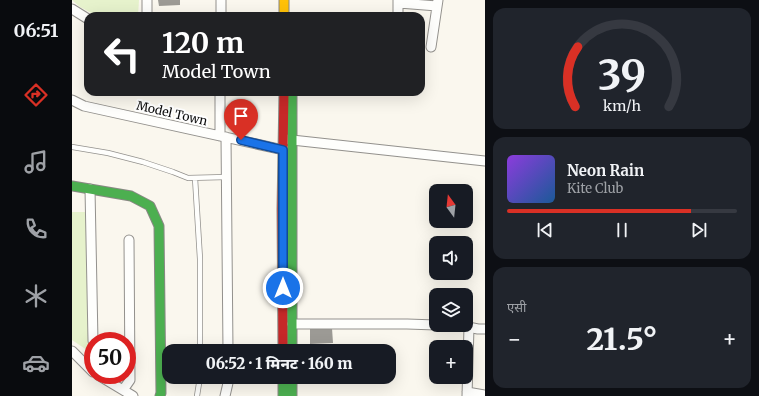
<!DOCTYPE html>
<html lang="hi">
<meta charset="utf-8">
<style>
body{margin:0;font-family:Merriweather,"Noto Sans Devanagari",serif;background:#20242c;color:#f1f3f6;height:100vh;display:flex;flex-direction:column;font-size:15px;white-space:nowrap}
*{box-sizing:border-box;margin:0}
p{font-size:13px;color:#9ea1a6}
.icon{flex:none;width:22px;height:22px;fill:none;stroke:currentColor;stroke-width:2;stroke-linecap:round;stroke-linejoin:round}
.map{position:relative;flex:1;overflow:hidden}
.side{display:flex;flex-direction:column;gap:8px;padding:8px;background:#0d0f14;width:274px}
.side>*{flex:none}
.top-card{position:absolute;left:12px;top:12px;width:341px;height:84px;border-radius:12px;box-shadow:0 4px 16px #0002;background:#202124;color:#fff;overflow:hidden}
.needle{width:26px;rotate:345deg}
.controls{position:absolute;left:357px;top:184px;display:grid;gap:8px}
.controls a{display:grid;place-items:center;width:44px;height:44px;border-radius:8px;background:#171b24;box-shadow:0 4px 16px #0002;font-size:20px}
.speed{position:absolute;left:12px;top:332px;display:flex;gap:8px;font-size:20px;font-weight:700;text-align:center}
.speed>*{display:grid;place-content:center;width:52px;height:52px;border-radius:50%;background:#171b24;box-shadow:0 4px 16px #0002;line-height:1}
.speed .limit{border:6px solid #d22;background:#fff;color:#111}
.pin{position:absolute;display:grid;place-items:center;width:34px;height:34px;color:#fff;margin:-41px -17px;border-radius:50% 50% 50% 0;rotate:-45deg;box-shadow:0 0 4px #0007}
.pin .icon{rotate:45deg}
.me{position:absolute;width:44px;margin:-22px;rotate:0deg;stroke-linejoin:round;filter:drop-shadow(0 0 3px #0008)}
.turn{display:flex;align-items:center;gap:14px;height:84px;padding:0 12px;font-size:18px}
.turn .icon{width:52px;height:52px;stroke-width:2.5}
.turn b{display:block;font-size:28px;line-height:34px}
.big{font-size:30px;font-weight:800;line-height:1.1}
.side .widget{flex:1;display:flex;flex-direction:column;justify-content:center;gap:6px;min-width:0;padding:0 14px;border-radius:12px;background:#20242c}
.side .dial{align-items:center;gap:0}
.dial svg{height:104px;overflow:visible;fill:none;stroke:#363941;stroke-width:7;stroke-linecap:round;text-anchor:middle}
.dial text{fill:#f1f3f6;stroke:none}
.song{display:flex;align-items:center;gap:12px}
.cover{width:48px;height:48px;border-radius:6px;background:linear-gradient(135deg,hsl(270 70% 55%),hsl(210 70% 35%))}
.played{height:4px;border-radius:2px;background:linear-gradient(90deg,#d93025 80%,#363941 80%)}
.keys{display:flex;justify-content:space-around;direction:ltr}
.heat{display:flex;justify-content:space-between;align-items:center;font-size:22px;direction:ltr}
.trip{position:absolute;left:90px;top:344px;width:234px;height:40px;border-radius:12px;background:#171b24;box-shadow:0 4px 16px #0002;font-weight:800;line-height:40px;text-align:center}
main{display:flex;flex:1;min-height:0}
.dock{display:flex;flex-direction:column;width:72px;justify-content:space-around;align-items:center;background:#090b0e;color:#9ea1a6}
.dock .icon{width:28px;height:28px}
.dock .active{color:#d93025}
.dock b{font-size:18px;color:#f1f3f6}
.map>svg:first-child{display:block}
.green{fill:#e6f2cc}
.building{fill:#9c9a95}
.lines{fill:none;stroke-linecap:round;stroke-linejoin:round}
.lane-casing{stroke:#93918d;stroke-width:6}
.street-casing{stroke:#93918d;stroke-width:11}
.fast-casing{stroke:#898884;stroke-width:11}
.slow-casing{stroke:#898884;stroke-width:11}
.jam-casing{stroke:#898884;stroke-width:11}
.lane{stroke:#fefefc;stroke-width:4.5}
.street{stroke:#fefefc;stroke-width:9}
.fast{stroke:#4caf50;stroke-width:9}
.slow{stroke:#ffc107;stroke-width:9}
.jam{stroke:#c62828;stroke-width:9}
.route-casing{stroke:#114b97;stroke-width:10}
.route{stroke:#1a73e8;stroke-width:7}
.labels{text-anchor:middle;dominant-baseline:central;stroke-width:4;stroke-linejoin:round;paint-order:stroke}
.street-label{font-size:12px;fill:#0b0b0b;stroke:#fff}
</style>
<main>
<nav class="dock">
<b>06:51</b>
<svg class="icon active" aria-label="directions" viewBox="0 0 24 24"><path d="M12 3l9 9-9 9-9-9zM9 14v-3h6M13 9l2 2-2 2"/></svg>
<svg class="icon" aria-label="music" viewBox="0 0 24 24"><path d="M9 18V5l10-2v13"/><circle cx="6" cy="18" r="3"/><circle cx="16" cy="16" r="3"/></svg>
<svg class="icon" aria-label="phone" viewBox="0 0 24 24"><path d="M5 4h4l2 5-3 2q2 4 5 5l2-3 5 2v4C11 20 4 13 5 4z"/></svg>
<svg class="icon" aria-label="climate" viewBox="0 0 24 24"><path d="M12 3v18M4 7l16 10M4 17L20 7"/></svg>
<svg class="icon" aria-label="car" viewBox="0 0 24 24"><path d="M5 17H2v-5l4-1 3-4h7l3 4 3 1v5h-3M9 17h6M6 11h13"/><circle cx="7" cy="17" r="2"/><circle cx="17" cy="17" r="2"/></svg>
</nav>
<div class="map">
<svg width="413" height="396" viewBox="0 0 413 396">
<rect width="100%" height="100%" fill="#faf7ee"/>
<path class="green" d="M 0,0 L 67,0 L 66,16 L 25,16 L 8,7 Z
M 0,212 L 15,212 L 18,346 L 15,350 L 0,340 Z"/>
<path class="building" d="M 86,0 L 108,0 L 108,5 L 87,6 Z
M 238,328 L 260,328 L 261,343 L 238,344 Z"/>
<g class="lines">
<defs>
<path id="lane" d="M 0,147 L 36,153 L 71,162 L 101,172 L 116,178 L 155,177
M 123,178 L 128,259 L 128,351
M 125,396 L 128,377"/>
<path id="street" d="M 327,3 L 365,6
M 0,9 L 16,19
M 75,16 L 75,0
M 149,16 L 149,0
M 326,16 L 326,0
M 359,47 L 366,0
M 0,100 L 12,106 L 216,151
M 148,136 L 148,92
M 154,137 L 156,351
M 214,139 L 220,140 L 413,161
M 18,189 L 21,341
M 220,324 L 335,324 L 364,325
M 371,325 L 386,325 L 406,329 L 413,329
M 0,351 L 21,372
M 26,375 L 61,396
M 51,390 L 58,380 L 57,240
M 395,392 L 413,395
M 153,396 L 156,383 L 156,377
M 395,396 L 397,327"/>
<path id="fast" d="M 220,92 L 220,351
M 0,186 L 59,196 L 78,206 L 87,226 L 89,393 L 88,396
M 211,377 L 211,396
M 220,377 L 220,396"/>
<path id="slow" d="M 212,0 L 212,16"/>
<path id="jam" d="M 211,351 L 210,209 L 212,92"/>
</defs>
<use href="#lane" class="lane-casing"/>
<use href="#street" class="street-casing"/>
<use href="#fast" class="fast-casing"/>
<use href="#slow" class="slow-casing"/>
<use href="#jam" class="jam-casing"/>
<use href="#lane" class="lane"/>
<use href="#street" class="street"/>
<use href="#fast" class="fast"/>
<use href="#slow" class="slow"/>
<use href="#jam" class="jam"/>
</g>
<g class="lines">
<defs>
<path id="route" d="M 169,140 L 211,150 L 211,288"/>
</defs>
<use href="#route" class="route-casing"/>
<use href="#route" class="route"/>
</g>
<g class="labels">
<g class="street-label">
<text transform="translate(100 113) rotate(13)">Model Town</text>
</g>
</g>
</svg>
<div class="controls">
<a><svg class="needle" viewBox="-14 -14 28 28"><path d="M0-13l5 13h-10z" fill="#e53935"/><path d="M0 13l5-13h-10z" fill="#9ea1a6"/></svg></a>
<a><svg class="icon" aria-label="sound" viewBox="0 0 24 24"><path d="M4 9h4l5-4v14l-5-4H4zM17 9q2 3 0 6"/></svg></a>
<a><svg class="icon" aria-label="layers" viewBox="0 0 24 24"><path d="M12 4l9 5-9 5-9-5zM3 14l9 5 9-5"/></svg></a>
<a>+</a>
</div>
<div class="speed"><div class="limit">50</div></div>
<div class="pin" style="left:169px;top:140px;background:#d93025"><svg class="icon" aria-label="arrive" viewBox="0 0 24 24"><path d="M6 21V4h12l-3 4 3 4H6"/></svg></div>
<svg class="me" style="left:211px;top:288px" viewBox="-20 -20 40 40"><circle r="17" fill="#1a73e8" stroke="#fff" stroke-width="3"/><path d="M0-11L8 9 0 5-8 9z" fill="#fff"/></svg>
<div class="trip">06:52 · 1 मिनट · 160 m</div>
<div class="top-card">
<div class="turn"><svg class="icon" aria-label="left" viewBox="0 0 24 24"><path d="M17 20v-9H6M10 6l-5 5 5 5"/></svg><div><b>120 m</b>Model Town</div></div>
</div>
</div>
<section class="side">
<div class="widget dial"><svg viewBox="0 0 100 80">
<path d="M14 69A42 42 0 1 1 86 69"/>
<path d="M14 69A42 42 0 0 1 16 23" stroke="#d93025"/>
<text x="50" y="56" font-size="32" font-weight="700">39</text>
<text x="50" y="72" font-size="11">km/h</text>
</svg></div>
<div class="widget">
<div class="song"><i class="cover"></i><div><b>Neon Rain</b><p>Kite Club</p></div></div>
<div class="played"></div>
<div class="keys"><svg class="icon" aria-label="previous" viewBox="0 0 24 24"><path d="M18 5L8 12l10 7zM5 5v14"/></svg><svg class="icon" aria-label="pause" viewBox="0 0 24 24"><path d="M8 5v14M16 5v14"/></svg><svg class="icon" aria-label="next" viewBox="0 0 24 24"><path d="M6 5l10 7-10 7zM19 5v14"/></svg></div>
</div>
<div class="widget"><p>एसी</p>
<div class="heat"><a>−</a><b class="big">21.5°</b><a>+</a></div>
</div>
</section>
</main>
